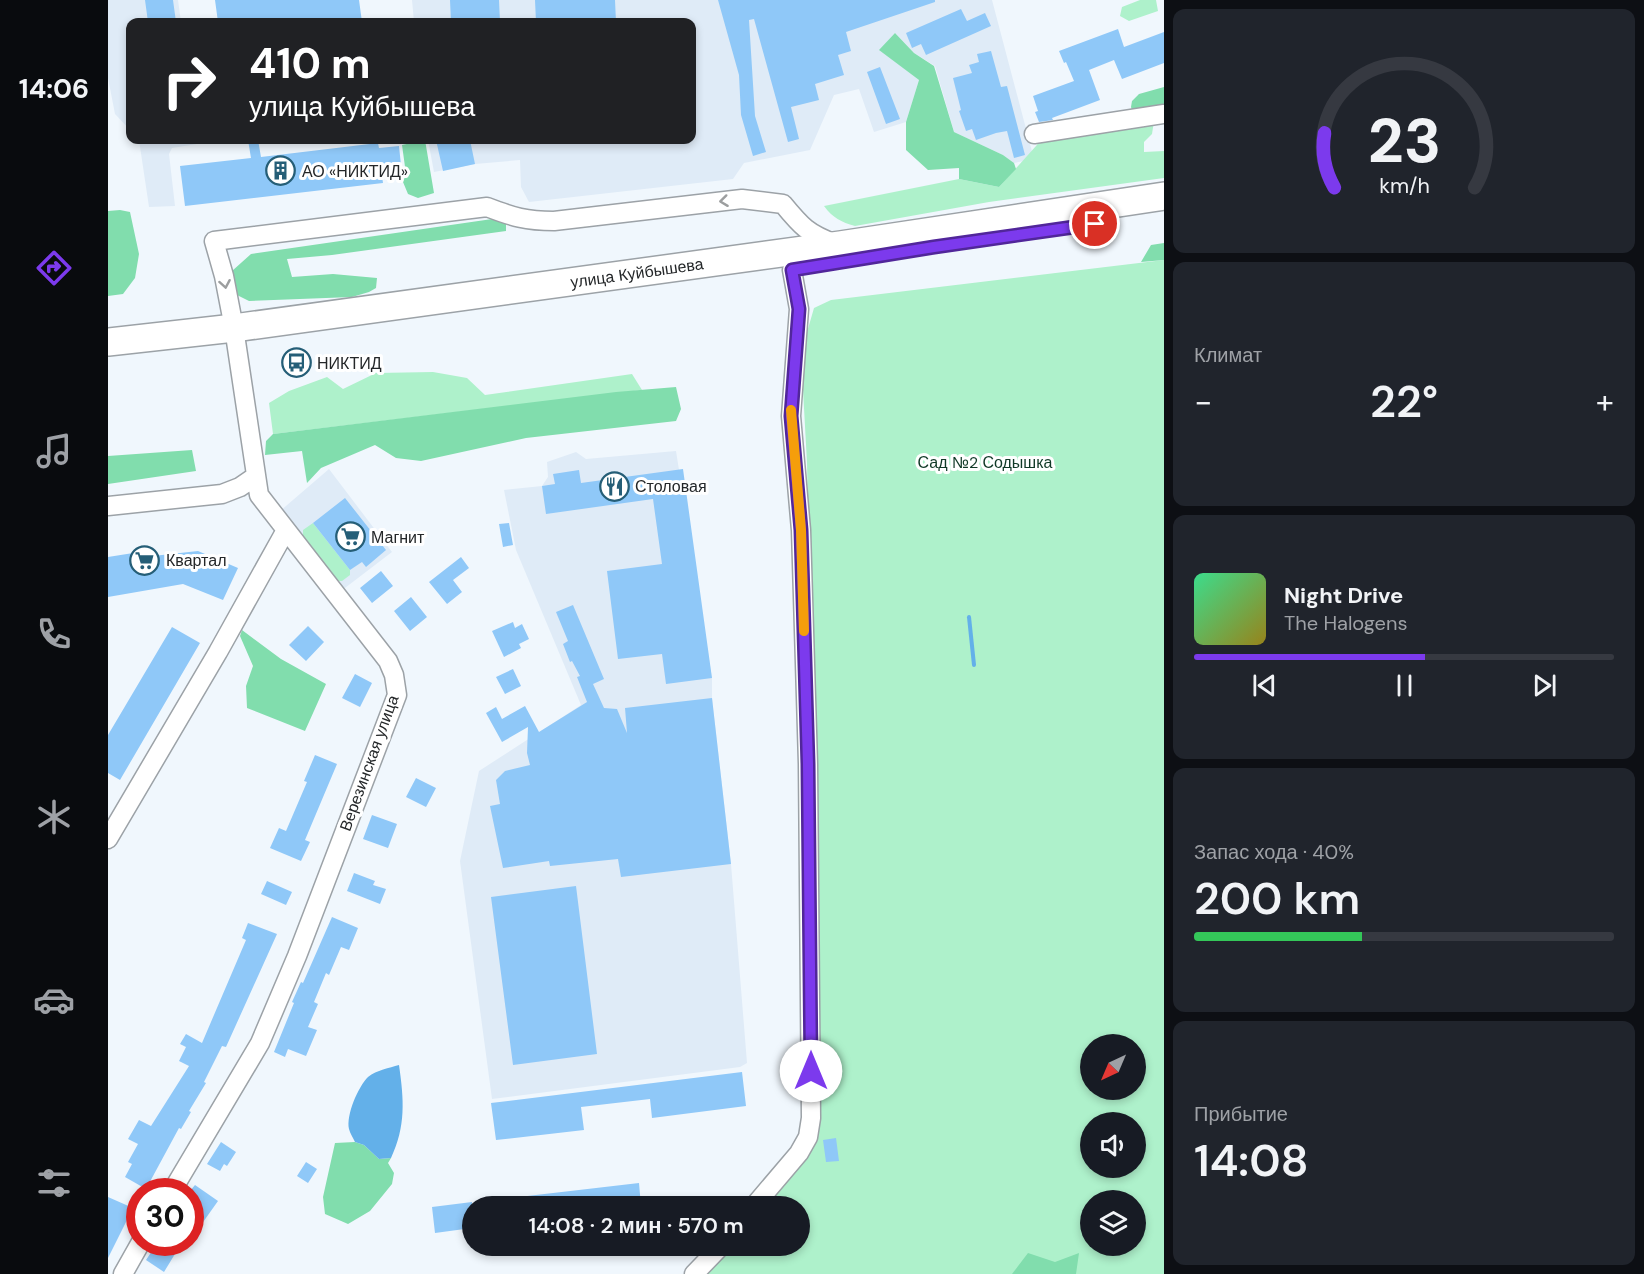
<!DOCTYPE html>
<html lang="ru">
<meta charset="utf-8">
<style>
body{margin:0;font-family:"DM Sans",sans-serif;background:#20242c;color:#f1f3f6;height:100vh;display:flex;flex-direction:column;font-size:22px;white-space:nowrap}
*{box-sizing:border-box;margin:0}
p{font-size:20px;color:#9ea1a6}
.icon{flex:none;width:33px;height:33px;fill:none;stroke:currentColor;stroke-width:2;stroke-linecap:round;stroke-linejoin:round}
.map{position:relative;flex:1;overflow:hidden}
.side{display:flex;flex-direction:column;gap:9px;padding:9px;background:#0d0f14;width:480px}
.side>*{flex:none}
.banner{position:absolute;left:18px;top:18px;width:570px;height:126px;border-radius:12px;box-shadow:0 3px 9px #0003;background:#202124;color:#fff;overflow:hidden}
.needle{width:39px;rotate:224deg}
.tools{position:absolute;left:972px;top:1034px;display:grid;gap:12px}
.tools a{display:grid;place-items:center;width:66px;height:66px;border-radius:50%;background:#171b24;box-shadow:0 3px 9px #0003;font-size:30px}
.speed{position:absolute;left:18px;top:1178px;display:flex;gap:12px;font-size:30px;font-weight:700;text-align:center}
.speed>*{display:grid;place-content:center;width:78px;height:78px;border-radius:50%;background:#171b24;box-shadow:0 3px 9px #0003;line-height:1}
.speed .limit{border:9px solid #d22;background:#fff;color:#111}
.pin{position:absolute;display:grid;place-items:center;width:51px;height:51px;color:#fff;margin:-26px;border:3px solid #fff;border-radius:50%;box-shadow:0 2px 6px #0007}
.me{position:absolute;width:66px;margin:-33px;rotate:0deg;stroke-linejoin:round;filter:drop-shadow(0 0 4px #0008)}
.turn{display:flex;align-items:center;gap:21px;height:126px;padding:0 24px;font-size:27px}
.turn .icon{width:78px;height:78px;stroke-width:2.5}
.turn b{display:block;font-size:42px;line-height:51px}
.big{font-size:45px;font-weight:600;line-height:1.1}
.side .widget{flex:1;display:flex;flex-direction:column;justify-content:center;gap:9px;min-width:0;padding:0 21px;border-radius:12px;background:#20242c}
.side .dial{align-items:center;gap:0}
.dial svg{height:156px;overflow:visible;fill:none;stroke:#363941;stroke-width:7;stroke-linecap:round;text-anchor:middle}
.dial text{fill:#f1f3f6;stroke:none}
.song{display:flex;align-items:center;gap:18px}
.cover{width:72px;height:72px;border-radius:9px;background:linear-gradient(135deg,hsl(150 70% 55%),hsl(50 70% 35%))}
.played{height:6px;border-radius:3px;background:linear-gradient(90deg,#7c3aed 55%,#363941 55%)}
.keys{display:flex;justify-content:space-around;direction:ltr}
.heat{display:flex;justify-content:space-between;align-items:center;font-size:33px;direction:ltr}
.charge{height:9px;border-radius:4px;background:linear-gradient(90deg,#34c759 40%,#363941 0)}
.trip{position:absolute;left:354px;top:1196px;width:348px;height:60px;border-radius:30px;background:#171b24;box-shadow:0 3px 9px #0003;font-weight:600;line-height:60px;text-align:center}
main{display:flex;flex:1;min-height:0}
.tabs{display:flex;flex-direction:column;width:108px;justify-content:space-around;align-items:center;background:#090b0e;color:#9ea1a6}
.tabs .icon{width:42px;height:42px}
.tabs .on{color:#7c3aed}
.tabs b{font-size:27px;color:#f1f3f6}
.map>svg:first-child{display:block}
.built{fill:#dfebf7}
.green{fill:#aef1cb;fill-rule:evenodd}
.forest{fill:#81ddad}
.water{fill:#63b0e9}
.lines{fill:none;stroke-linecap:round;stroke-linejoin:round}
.stream{stroke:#63b0e9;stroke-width:4}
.building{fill:#8fc8f8}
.minor-casing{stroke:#9ca2a7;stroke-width:21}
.highway-casing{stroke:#9ca2a7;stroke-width:30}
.minor{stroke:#fff;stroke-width:18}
.highway{stroke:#fff;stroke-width:27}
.oneway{stroke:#9c9e9f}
.route-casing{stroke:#51269a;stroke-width:15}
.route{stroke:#7c3aed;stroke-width:10}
.slow{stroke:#f59e0b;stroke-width:10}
.labels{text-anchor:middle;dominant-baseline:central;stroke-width:6;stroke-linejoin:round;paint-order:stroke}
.poi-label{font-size:16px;fill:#242729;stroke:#fff;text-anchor:start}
.street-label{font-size:16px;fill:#242729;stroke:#fff}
.park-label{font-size:16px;fill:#103926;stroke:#fff}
</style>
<main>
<nav class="tabs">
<b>14:06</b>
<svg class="icon on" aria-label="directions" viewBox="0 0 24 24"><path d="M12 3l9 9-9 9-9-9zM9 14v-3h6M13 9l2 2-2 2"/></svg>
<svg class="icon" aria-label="music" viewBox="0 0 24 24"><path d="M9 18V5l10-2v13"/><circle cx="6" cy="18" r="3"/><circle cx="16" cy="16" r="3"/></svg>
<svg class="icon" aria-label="phone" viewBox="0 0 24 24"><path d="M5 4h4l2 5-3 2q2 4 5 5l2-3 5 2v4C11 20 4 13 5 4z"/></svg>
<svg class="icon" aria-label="climate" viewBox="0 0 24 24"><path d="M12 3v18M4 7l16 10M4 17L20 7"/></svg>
<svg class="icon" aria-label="car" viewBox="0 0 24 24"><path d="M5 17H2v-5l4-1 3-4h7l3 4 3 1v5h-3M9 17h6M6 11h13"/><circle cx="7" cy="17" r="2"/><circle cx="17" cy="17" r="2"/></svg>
<svg class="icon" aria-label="filters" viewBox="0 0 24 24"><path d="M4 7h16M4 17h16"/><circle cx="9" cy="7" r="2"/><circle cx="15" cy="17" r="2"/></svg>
</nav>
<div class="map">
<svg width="1056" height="1274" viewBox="0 0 1056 1274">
<rect width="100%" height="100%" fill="#f0f7fd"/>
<path class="built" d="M 0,0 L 70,0 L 73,22 L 22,22 L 22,130 L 7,114 L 0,78 Z
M 304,0 L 884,0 L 926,159 L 906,163 L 895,155 L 846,132 L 827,66 L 806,53 L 787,33 L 772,50 L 811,80 L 798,122 L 766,132 L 751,89 L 726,95 L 702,150 L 636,163 L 625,179 L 421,202 L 413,187 L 412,160 L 367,164 L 326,172 L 320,140 L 584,140 L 584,22 L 306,22 Z
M 31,140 L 88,140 L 89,144 L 64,148 L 61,154 L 67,206 L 41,207 Z
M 568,451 L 604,678 L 604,698 L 623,864 L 639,1063 L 632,1067 L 384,1099 L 352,861 L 371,771 L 473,705 L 408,550 L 396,490 L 434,486 L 440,477 L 439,462 L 468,452 L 478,459 Z
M 221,469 L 284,552 L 233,591 L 171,512 Z"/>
<path class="green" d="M 1032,0 L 1048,0 L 1050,11 L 1021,21 L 1012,16 L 1014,7 Z
M 1046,121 L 1044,134 L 1036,142 L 1036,152 L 1056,151 L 1056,178 L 881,202 L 747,226 C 733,222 725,218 716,206 L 851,179 L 891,187 L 937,136 Z
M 1056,260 L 1056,1274 L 595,1274 L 622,1245 L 692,1245 L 692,1206 L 654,1206 L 705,1143 L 707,895 L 699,463 L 693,353 L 706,308 L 723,300 ZM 982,1044 L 1028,1044 L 1028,1089 L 982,1089 ZM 982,1122 L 1028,1122 L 1028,1167 L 982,1167 ZM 982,1200 L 1028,1200 L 1028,1245 L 982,1245 Z
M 325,372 L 359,378 L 377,395 L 524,374 L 534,390 L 165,434 L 161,403 L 181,391 L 219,377 L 235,389 L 268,373 Z
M 205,523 L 242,570 L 242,575 L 234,581 L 227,581 L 195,541 L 195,530 Z"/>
<path class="forest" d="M 787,33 L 806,53 L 826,66 L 846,132 L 895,155 L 906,163 L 908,169 L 891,187 L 851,179 L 851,168 L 820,170 L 798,150 L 798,122 L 811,80 L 771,50 Z
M 1056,87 L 1056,108 L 1025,113 L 1023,107 L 1024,101 L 1031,94 Z
M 317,140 L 326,193 L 310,198 L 300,194 L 295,182 L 298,174 L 294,145 Z
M 12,210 L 22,212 L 31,254 L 27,278 L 15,294 L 0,296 L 0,211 Z
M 398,217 L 398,231 L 224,255 L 179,259 L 184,277 L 225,274 L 269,278 L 268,288 L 261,292 L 244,297 L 141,301 L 125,293 L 124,271 L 143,254 Z
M 1056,243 L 1056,260 L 1033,262 L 1043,245 Z
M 568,387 L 573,409 L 568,421 L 418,438 L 313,461 L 288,458 L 267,445 L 213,468 L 199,483 L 194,451 L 157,455 L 158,441 L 165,434 L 508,392 Z
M 84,450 L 88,471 L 0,484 L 0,456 Z
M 134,630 L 173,659 L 218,684 L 197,731 L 139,708 L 138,686 L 145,666 L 132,636 Z
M 247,1142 L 256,1145 L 271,1159 L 283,1158 L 280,1163 L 286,1173 L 284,1184 L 262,1211 L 240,1224 L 217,1214 L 215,1197 L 227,1143 Z
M 920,1253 L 947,1262 L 971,1253 L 968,1274 L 904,1274 Z"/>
<path class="water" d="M 291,1065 C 296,1100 298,1126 283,1158 L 271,1159 L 256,1145 L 247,1142 C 245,1138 242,1133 241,1129 C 238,1115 250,1087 260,1077 C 269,1070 281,1068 291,1065 Z"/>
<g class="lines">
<path class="stream" d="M 861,617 L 866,665"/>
</g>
<path class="building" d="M 37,0 L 65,0 L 68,22 L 40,22 Z
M 107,0 L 251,0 L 254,22 L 110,22 Z
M 342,0 L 391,0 L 392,22 L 343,22 Z
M 427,0 L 507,0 L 508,22 L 428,22 Z
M 610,0 L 827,0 L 827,2 L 738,32 L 743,51 L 730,55 L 736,75 L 707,84 L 711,100 L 683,107 L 691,139 L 680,142 L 646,19 L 641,20 L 647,116 L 658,152 L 645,156 L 633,115 L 631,75 Z
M 853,9 L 859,21 L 877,13 L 883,26 L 818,55 L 813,44 L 804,48 L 798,33 Z
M 1010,29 L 1016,47 L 1056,32 L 1056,63 L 1014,79 L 1006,60 L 981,70 L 992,100 L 944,118 L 945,120 L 931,122 L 927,112 L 930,111 L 925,96 L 966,81 L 958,62 L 956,63 L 951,51 Z
M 883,51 L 893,87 L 899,86 L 917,155 L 906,158 L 899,131 L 888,133 L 868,140 L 864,129 L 858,131 L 851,111 L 853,110 L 845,78 L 864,73 L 861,65 L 871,62 L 869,54 Z
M 772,67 L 792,119 L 778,124 L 759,72 Z
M 140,140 L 150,140 L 153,157 L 270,143 L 271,148 L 291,146 L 294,175 L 274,176 L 275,183 L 77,206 L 72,166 L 143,158 Z
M 328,140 L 362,140 L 367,164 L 335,171 Z
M 575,469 L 604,678 L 558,684 L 554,654 L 510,659 L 499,571 L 554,564 L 545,499 L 438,514 L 434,486 L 447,484 L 445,474 L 471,470 L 473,483 Z
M 237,498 L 278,550 L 258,567 L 254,562 L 242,570 L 205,523 Z
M 401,523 L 405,545 L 395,547 L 391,524 Z
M 44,550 L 45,556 L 90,551 L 130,568 L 115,600 L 75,584 L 0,597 L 0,557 Z
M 353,557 L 361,568 L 345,580 L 354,592 L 339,604 L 321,582 Z
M 273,571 L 285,586 L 264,603 L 252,588 Z
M 303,597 L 319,617 L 302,631 L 286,611 Z
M 465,605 L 496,679 L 485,684 L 496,708 L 509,709 L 519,733 L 517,708 L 604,698 L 623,864 L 513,877 L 510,859 L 442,866 L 441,861 L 395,868 L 382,806 L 392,804 L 388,780 L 397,771 L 422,765 L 419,753 L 420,727 L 394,742 L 378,713 L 388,707 L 394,719 L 417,706 L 431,732 L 479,702 L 469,677 L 472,676 L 464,661 L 462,662 L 455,644 L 460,641 L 448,612 Z
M 405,622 L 407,628 L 414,624 L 421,639 L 411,644 L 413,648 L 396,657 L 384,631 Z
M 200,626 L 216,642 L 198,661 L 181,645 Z
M 64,627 L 92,643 L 12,780 L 0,773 L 0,735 Z
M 405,669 L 413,686 L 397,694 L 388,677 Z
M 247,674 L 264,683 L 252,707 L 234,698 Z
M 207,755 L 229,764 L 197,840 L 202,842 L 193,861 L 162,848 L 171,828 L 178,831 L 199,782 L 196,781 Z
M 308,778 L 328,788 L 318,807 L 298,797 Z
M 264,815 L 289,824 L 280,848 L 255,839 Z
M 246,873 L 267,881 L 265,885 L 278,889 L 272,904 L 239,891 Z
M 159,881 L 184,892 L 178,905 L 153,894 Z
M 468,886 L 489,1054 L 405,1065 L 383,897 Z
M 224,917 L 250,928 L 241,950 L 233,947 L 221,975 L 218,973 L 206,1002 L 210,1004 L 200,1027 L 209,1030 L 198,1056 L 180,1049 L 177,1057 L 166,1052 L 186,1003 L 184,1002 L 193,982 L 195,983 Z
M 140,923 L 169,934 L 118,1047 L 114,1046 L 96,1082 L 98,1083 L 81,1111 L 83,1112 L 73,1129 L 71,1128 L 38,1189 L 17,1177 L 24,1164 L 20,1162 L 30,1144 L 20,1139 L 31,1120 L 43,1126 L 81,1066 L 71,1061 L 78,1047 L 72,1044 L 78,1034 L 94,1043 L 138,940 L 134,938 Z
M 634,1072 L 638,1106 L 544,1118 L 542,1099 L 473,1107 L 476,1130 L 388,1140 L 383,1103 Z
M 728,1138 L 731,1161 L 718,1162 L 715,1140 Z
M 113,1142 L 128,1152 L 119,1166 L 116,1164 L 112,1171 L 99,1164 Z
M 198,1162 L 209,1169 L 200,1183 L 189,1176 Z
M 531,1183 L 533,1206 L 394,1206 L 394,1199 Z
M 87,1185 L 110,1201 L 93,1225 L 82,1218 L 82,1191 Z
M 0,1197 L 25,1208 L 0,1258 Z
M 364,1202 L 364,1228 L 327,1233 L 324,1207 Z
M 50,1242 L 69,1242 L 66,1246 L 70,1249 L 56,1272 L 38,1260 Z"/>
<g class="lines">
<defs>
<path id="minor" d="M 926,134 L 1056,114
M 0,506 L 114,494 L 132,487 L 148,476
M 0,839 L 110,652 L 178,530
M 64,1191 L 152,1043 L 189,956 L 289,695 L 286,675 L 280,661 L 151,495 L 126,328 L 116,276 L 106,241 L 379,207 C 405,217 418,221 446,221 L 634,199 L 675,204 C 693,226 700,234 728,244
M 646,1206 L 691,1153 L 700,1137 L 703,1118 L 700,764 L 693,530 L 683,416 L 691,309 L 684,270
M 15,1274 L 33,1242
M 586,1274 L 614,1245"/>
<path id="highway" d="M 0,342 L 126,328 L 732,245 L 1056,196"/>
</defs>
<use href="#minor" class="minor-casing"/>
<use href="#highway" class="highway-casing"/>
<use href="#minor" class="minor"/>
<use href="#highway" class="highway"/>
</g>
<defs><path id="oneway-chevron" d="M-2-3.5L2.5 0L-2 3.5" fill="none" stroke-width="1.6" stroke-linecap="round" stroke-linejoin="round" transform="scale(1.5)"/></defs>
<g class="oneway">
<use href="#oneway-chevron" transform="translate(616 201) rotate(173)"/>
<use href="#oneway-chevron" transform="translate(117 284) rotate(80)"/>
</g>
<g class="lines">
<defs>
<path id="route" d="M 703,1071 L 700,764 L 693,530 L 683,416 L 691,309 L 684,270 L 826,247 L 987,224"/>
</defs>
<use href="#route" class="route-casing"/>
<use href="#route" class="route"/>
<path class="slow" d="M 683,410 L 693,530 L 696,631"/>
</g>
<defs>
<symbol id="building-ring" viewBox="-11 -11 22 22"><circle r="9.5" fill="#fff" stroke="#255e77" stroke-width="1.5"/><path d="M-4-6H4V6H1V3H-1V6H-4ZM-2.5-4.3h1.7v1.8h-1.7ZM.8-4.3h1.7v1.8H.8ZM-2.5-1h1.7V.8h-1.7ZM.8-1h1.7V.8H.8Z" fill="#255e77"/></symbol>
<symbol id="bus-ring" viewBox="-11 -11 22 22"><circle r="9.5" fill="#fff" stroke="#255e77" stroke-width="1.5"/><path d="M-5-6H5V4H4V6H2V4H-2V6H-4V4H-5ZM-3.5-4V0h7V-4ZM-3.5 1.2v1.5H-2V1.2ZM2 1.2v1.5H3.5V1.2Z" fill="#255e77"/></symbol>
<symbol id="restaurant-ring" viewBox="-11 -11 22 22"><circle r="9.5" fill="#fff" stroke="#255e77" stroke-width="1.5"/><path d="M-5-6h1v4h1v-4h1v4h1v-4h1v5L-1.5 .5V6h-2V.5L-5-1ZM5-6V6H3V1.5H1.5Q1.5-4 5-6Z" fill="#255e77"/></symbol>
<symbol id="supermarket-ring" viewBox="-11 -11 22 22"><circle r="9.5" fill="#fff" stroke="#255e77" stroke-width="1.5"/><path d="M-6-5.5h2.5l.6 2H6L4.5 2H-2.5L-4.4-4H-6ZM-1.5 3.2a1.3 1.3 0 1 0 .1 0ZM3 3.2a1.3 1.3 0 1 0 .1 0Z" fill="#255e77"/></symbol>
</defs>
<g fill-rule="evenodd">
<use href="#building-ring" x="156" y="154" width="33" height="33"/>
<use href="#bus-ring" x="172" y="346" width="33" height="33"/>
<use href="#restaurant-ring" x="490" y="470" width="33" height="33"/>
<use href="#supermarket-ring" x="226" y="520" width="33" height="33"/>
<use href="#supermarket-ring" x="20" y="544" width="33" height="33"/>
</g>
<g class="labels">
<g class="poi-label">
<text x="194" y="171">АО «НИКТИД»</text>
<text x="209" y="363">НИКТИД</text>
<text x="527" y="486">Столовая</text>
<text x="263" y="537">Магнит</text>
<text x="58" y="560">Квартал</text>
</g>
<g class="street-label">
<text transform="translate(529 273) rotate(-8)">улица Куйбышева</text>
<text transform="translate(261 763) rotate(-70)">Верезинская улица</text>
</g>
<g class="park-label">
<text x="877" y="462">Сад №2 Содышка</text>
</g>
</g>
</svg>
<div class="tools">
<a><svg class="needle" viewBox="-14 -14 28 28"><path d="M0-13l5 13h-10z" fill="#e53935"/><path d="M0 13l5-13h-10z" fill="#9ea1a6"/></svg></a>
<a><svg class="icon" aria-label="sound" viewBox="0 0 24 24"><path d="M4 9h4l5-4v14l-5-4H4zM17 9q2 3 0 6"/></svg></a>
<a><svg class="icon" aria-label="layers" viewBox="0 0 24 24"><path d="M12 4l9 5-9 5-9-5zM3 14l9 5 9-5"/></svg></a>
</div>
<div class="speed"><div class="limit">30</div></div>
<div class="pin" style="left:987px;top:224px;background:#d93025"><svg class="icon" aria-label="arrive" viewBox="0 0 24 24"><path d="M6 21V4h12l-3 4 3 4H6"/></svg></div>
<svg class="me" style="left:703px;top:1071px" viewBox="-20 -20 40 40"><circle r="19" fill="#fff"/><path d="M0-13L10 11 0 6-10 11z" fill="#7c3aed"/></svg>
<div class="trip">14:08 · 2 мин · 570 m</div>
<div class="banner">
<div class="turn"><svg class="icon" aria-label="right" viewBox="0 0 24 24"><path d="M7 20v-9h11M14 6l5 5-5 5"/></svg><div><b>410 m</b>улица Куйбышева</div></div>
</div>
</div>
<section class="side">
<div class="widget dial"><svg viewBox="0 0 100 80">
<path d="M14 69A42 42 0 1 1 86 69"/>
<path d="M14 69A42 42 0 0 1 9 41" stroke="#7c3aed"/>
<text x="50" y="56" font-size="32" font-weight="700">23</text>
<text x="50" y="72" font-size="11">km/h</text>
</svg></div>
<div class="widget"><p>Климат</p>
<div class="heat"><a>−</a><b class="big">22°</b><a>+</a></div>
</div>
<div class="widget">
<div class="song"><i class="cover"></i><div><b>Night Drive</b><p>The Halogens</p></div></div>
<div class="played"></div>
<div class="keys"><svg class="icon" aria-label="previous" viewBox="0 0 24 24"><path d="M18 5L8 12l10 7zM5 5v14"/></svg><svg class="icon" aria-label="pause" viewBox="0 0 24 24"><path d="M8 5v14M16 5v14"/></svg><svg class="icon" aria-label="next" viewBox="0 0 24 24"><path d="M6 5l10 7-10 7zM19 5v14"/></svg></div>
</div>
<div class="widget"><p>Запас хода · 40%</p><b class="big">200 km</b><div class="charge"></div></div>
<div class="widget"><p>Прибытие</p><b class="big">14:08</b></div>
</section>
</main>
